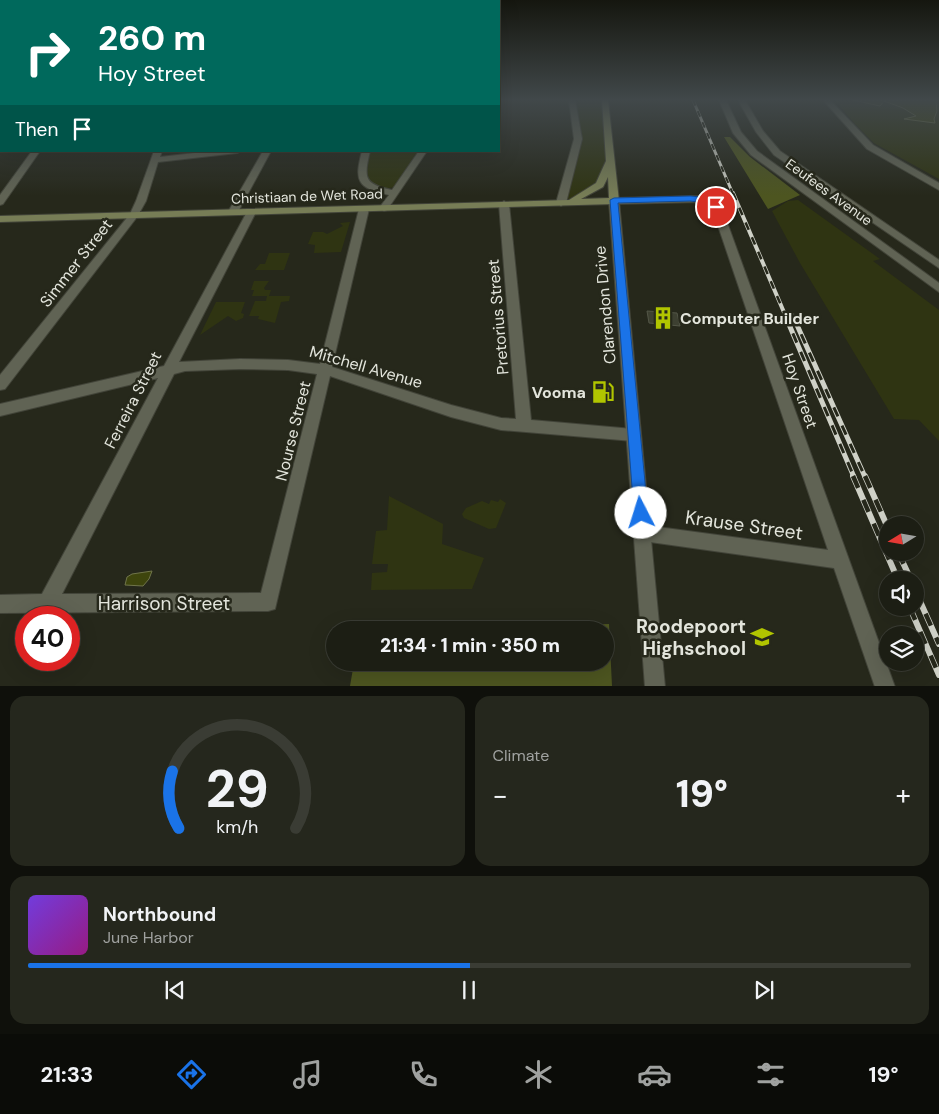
<!DOCTYPE html>
<meta charset="utf-8">
<style>
body{margin:0;font-family:"DM Sans",sans-serif;background:#25271d;color:#f1f3f6;height:100vh;display:flex;flex-direction:column;font-size:19px;white-space:nowrap}
*{box-sizing:border-box;margin:0}
p{font-size:16px;color:#a0a2a0}
.icon{flex:none;width:28px;height:28px;fill:none;stroke:currentColor;stroke-width:2;stroke-linecap:round;stroke-linejoin:round}
.map{position:relative;height:686px;overflow:hidden}
.details{display:flex;flex-direction:column;gap:10px;padding:10px;background:#0f100b;flex:1}
.details>*{flex:none}
.hud{position:absolute;left:0px;top:0px;width:500px;height:152px;box-shadow:0 5px 20px #0002,0 0 0 1px #3a3c34;background:#00695c;color:#fff;overflow:hidden}
.needle{width:32px;rotate:259deg}
.buttons{position:absolute;left:879px;top:516px;display:grid;gap:10px}
.buttons a{display:grid;place-items:center;width:45px;height:45px;border-radius:50%;background:#1c1e14;box-shadow:0 5px 20px #0002,0 0 0 1px #3a3c34;font-size:25px}
.speed{position:absolute;left:15px;top:606px;display:flex;gap:10px;font-size:25px;font-weight:700;text-align:center}
.speed>*{display:grid;place-content:center;width:65px;height:65px;border-radius:50%;background:#1c1e14;box-shadow:0 5px 20px #0002,0 0 0 1px #3a3c34;line-height:1}
.speed .limit{border:8px solid #d22;background:#fff;color:#111}
.pin{position:absolute;display:grid;place-items:center;width:42px;height:42px;color:#fff;margin:-21px;border:2px solid #fff;border-radius:50%;box-shadow:0 1px 5px #0007}
.me{position:absolute;width:55px;margin:-28px;rotate:355deg;stroke-linejoin:round;filter:drop-shadow(0 0 4px #0008)}
.turn{display:flex;align-items:center;gap:18px;height:105px;padding:0 15px;font-size:22px}
.turn .icon{width:65px;height:65px;stroke-width:2.5}
.turn b{display:block;font-size:35px;line-height:42px}
.then{display:flex;align-items:center;height:48px;padding:0 15px;background:#0003;gap:10px;font-size:19px}
.big{font-size:38px;font-weight:800;line-height:1.1}
.details .widget{flex:1;display:flex;flex-direction:column;justify-content:center;gap:8px;min-width:0;padding:0 18px;border-radius:15px;background:#25271d}
.details .dial{align-items:center;gap:0}
.dial svg{height:130px;overflow:visible;fill:none;stroke:#3a3c34;stroke-width:7;stroke-linecap:round;text-anchor:middle}
.dial text{fill:#f1f3f6;stroke:none}
.song{display:flex;align-items:center;gap:15px}
.cover{width:60px;height:60px;border-radius:8px;background:linear-gradient(135deg,hsl(260 70% 55%),hsl(310 70% 35%))}
.played{height:5px;border-radius:2px;background:linear-gradient(90deg,#1a73e8 50%,#3a3c34 50%)}
.keys{display:flex;justify-content:space-around;direction:ltr}
.heat{display:flex;justify-content:space-between;align-items:center;font-size:28px;direction:ltr}
.details .tiles{flex:1;display:grid;gap:10px;grid-template-columns:1fr 1fr}
.widget:last-child{grid-column:span 2}
.trip{position:absolute;left:326px;top:621px;width:288px;height:50px;border-radius:25px;background:#1c1e14;box-shadow:0 5px 20px #0002,0 0 0 1px #3a3c34;font-weight:800;line-height:50px;text-align:center}
.dock{display:flex;height:80px;justify-content:space-around;align-items:center;background:#0b0c08;color:#a0a2a0}
.dock .icon{width:35px;height:35px}
.dock .on{color:#1a73e8}
.dock b{font-size:22px;color:#f1f3f6}
.map>svg:first-child{display:block}
.green{fill:#2f3412}
.forest{fill:#4d5520}
.water{fill:#3e450d;stroke:#70754b}
.building{fill:#3d4031;stroke:#535647}
.lines{fill:none;stroke-linecap:round;stroke-linejoin:round}
.minor-casing{stroke:#424439;stroke-width:2}
.tertiary-casing{stroke:#424439;stroke-width:2}
.secondary-casing{stroke:#424439;stroke-width:2}
.minor{fill:#606354;fill-rule:evenodd}
.tertiary{fill:#606354;fill-rule:evenodd}
.secondary{fill:#777d56;fill-rule:evenodd}
.rail-far3-casing{stroke:#cfd1c7;stroke-width:3}
.rail-far2-casing{stroke:#cfd1c7;stroke-width:4}
.rail-far1-casing{stroke:#cfd1c7;stroke-width:5}
.rail-casing{stroke:#cfd1c7;stroke-width:6}
.rail-far3{stroke:#26281b;stroke-width:2;stroke-dasharray:6;stroke-linecap:butt}
.rail-far2{stroke:#26281b;stroke-width:2.5;stroke-dasharray:8;stroke-linecap:butt}
.rail-far1{stroke:#26281b;stroke-width:3;stroke-dasharray:10;stroke-linecap:butt}
.rail{stroke:#26281b;stroke-width:4.5;stroke-dasharray:13;stroke-linecap:butt}
.route{fill:#1a73e8;stroke:#114b97}
.labels{text-anchor:middle;dominant-baseline:central;stroke-width:5;stroke-linejoin:round;paint-order:stroke}
.far-street-label{font-size:14px;fill:#e3e5dc;stroke:#26281b}
.street-label{font-size:16px;fill:#e3e5dc;stroke:#26281b}
.poi-label{font-size:16px;font-weight:bold;fill:#e3e5dc;stroke:#26281b;text-anchor:start}
.near-street-label{font-size:19px;fill:#e3e5dc;stroke:#26281b}
.near-poi-label{font-size:19px;font-weight:bold;fill:#e3e5dc;stroke:#26281b;text-anchor:end}
</style>
<div class="map">
<svg width="939" height="687" viewBox="0 0 939 687">
<rect width="100%" height="100%" fill="#26281b"/>
<path class="green" d="M 574,100 L 601,100 C 605,141 620,189 565,200 L 578,151 Z
M 835,100 L 939,100 L 939,179 L 874,143 L 854,123 Z
M 368,151 L 421,151 L 396,187 L 381,189 L 365,179 Z
M 798,200 L 880,259 L 873,261 L 939,310 L 939,441 L 919,420 L 894,419 L 800,263 L 772,211 L 788,201 Z
M 350,222 L 341,252 L 314,253 L 315,245 L 308,244 L 313,232 L 323,232 L 327,234 L 343,226 L 340,223 Z
M 269,253 L 290,253 L 284,270 L 255,270 L 260,264 L 265,264 Z
M 254,281 L 269,281 L 264,288 L 265,290 L 271,290 L 269,296 L 290,296 L 289,301 L 281,302 L 275,323 L 258,319 L 259,316 L 249,316 L 255,301 L 266,301 L 267,296 L 252,296 L 254,290 L 251,290 Z
M 216,302 L 245,302 L 241,313 L 244,314 L 243,318 L 236,321 L 228,316 L 200,335 Z
M 389,496 L 443,524 L 442,544 L 484,558 L 472,589 L 371,590 L 372,573 L 387,572 L 388,564 L 372,564 L 376,531 L 387,530 Z
M 500,499 L 506,503 L 496,528 L 489,529 L 464,518 L 462,514 L 466,508 L 482,501 L 489,504 L 491,500 L 498,502 Z"/>
<path class="forest" d="M 724,137 L 730,137 L 750,157 L 800,195 L 768,209 Z
M 609,624 L 612,686 L 350,686 L 354,663 L 605,662 L 605,630 L 412,630 Z"/>
<path class="water" d="M 853,100 L 939,100 L 936,101 L 937,111 L 934,119 L 935,123 L 904,119 L 916,116 L 903,108 L 884,101 L 880,106 Z
M 152,571 L 149,579 L 143,586 L 125,585 L 127,577 L 132,574 Z"/>
<path class="building" d="M 647,311 L 677,313 L 680,326 L 649,323 Z
M 593,383 L 612,385 L 613,402 L 594,400 Z"/>
<g class="lines">
<defs>
<path id="minor" d="M 569,100 L 575,100 L 582,139 L 566,203 L 561,206 L 556,203 L 574,139 Z
M 719,100 L 726,100 L 741,132 L 757,151 L 939,283 L 939,292 L 751,155 L 733,133 Z
M 738,100 L 745,100 L 763,131 L 780,151 L 939,260 L 939,268 L 774,155 L 756,132 Z
M 823,100 L 830,100 L 873,145 L 939,183 L 939,190 L 867,149 Z
M 0,107 L 1,107 L 1,111 L 0,111 Z
M 32,151 L 40,151 L 3,204 L 0,205 L 0,195 Z
M 154,151 L 162,151 L 160,157 L 212,151 L 241,151 L 237,153 L 158,162 L 146,201 L 137,217 L 5,389 L 0,390 L 0,375 L 130,214 L 136,201 Z
M 263,151 L 271,151 L 238,212 L 233,215 L 230,214 L 228,212 Z
M 362,151 L 370,151 C 364,177 363,184 392,190 L 419,151 L 427,151 L 387,210 L 384,211 L 379,208 L 389,195 C 357,188 354,181 362,151 Z
M 699,196 L 715,200 L 723,211 L 895,687 L 875,687 L 834,568 L 643,541 L 637,539 L 635,533 L 637,527 L 643,525 L 828,550 L 713,211 L 709,204 L 699,202 L 614,204 L 609,201 L 614,198 Z
M 504,201 L 509,204 L 531,420 L 633,429 L 638,431 L 640,435 L 638,439 L 633,441 L 501,430 L 451,417 L 330,376 L 275,609 L 268,611 L 0,613 L 0,595 L 42,594 L 158,378 L 0,416 L 0,404 L 164,366 L 248,210 L 251,209 L 256,212 L 179,362 L 240,359 L 288,360 L 320,364 L 359,209 L 364,206 L 369,209 L 332,367 L 451,405 L 501,418 L 516,419 L 499,204 ZM 240,369 L 288,370 L 317,374 L 261,593 L 62,594 L 174,374 L 185,371 Z"/>
<path id="tertiary" d="M 614,198 L 619,201 L 665,687 L 645,687 L 609,201 Z"/>
<path id="secondary" d="M 602,100 L 608,100 L 619,201 L 614,204 L 0,222 L 0,216 L 569,200 L 596,183 L 606,161 ZM 608,177 L 609,198 L 581,199 L 603,187 Z"/>
</defs>
<use href="#minor" class="minor-casing"/>
<use href="#tertiary" class="tertiary-casing"/>
<use href="#secondary" class="secondary-casing"/>
<use href="#minor" class="minor"/>
<use href="#tertiary" class="tertiary"/>
<use href="#secondary" class="secondary"/>
<defs>
<path id="rail-far3" d="M 693,100 L 733,194"/>
<path id="rail-far2" d="M 733,193 L 786,317"/>
<path id="rail-far1" d="M 785,315 L 854,477
M 793,316 L 865,477"/>
<path id="rail" d="M 853,476 L 898,580
M 865,476 L 888,528
M 898,552 L 911,580
M 915,590 L 939,644
M 910,608 L 939,675"/>
</defs>
<use href="#rail-far3" class="rail-far3-casing"/>
<use href="#rail-far2" class="rail-far2-casing"/>
<use href="#rail-far1" class="rail-far1-casing"/>
<use href="#rail" class="rail-casing"/>
<use href="#rail-far3" class="rail-far3"/>
<use href="#rail-far2" class="rail-far2"/>
<use href="#rail-far1" class="rail-far1"/>
<use href="#rail" class="rail"/>
</g>
<linearGradient id="sky" x2="0" y2="1"><stop stop-color="#15160f"/><stop offset="0.51" stop-color="#41484a"/><stop offset="1" stop-color="#41484a" stop-opacity="0"/></linearGradient>
<rect width="939" height="196" fill="url(#sky)"/>
<path class="route" d="M 690,196 L 712,198 L 720,207 L 716,209 L 706,203 L 690,201 L 618,203 L 648,513 L 646,518 L 641,520 L 636,518 L 634,513 L 610,200 L 614,198 Z"/>
<defs>
<symbol id="building-bare" viewBox="-9 -9 18 18"><path d="M-4-6H4V6H1V3H-1V6H-4ZM-2.5-4.3h1.7v1.8h-1.7ZM.8-4.3h1.7v1.8H.8ZM-2.5-1h1.7V.8h-1.7ZM.8-1h1.7V.8H.8Z" fill="#b1c500" stroke="#26281b" stroke-width="2.5" paint-order="stroke"/></symbol>
<symbol id="fuel-bare" viewBox="-9 -9 18 18"><path d="M-5.5-6h7V0h2V4h1.3V-2.5L3-4.5l.8-.8L6-3V5H2.5V1h-1V6h-7ZM-4.2-4.7v3.2H.2V-4.7Z" fill="#b1c500" stroke="#26281b" stroke-width="2.5" paint-order="stroke"/></symbol>
<symbol id="school-bare" viewBox="-9 -9 18 18"><path d="M0-5L7-2L0 1L-7-2ZM-4 1L0 2.5L4 1V4Q0 6-4 4Z" fill="#b1c500" stroke="#26281b" stroke-width="2.5" paint-order="stroke"/></symbol>
</defs>
<g fill-rule="evenodd">
<use href="#building-bare" x="647" y="302" width="32" height="32"/>
<use href="#fuel-bare" x="587" y="376" width="32" height="32"/>
<use href="#school-bare" x="746" y="621" width="32" height="32"/>
</g>
<g class="labels">
<g class="far-street-label">
<text transform="translate(829 192) rotate(36)">Eeufees Avenue</text>
<text transform="translate(307 196) rotate(-2)">Christiaan de Wet Road</text>
</g>
<g class="street-label">
<text transform="translate(76 263) rotate(-52)">Simmer Street</text>
<text transform="translate(605 305) rotate(-95)">Clarendon Drive</text>
<text transform="translate(498 317) rotate(-95)">Pretorius Street</text>
<text transform="translate(366 367) rotate(16)">Mitchell Avenue</text>
<text transform="translate(800 391) rotate(71)">Hoy Street</text>
<text transform="translate(133 400) rotate(-63)">Ferreira Street</text>
<text transform="translate(293 431) rotate(-76)">Nourse Street</text>
</g>
<g class="poi-label">
<text x="680" y="318">Computer Builder</text>
<text x="586" y="392" text-anchor="end">Vooma</text>
</g>
<g class="near-street-label">
<text transform="translate(744 525) rotate(8)">Krause Street</text>
<text x="164" y="603">Harrison Street</text>
</g>
<g class="near-poi-label">
<text x="746" y="626">Roodepoort<tspan x="746" dy="22">Highschool</tspan></text>
</g>
</g>
</svg>
<div class="buttons">
<a><svg class="needle" viewBox="-14 -14 28 28"><path d="M0-13l5 13h-10z" fill="#e53935"/><path d="M0 13l5-13h-10z" fill="#a0a2a0"/></svg></a>
<a><svg class="icon" aria-label="sound" viewBox="0 0 24 24"><path d="M4 9h4l5-4v14l-5-4H4zM17 9q2 3 0 6"/></svg></a>
<a><svg class="icon" aria-label="layers" viewBox="0 0 24 24"><path d="M12 4l9 5-9 5-9-5zM3 14l9 5 9-5"/></svg></a>
</div>
<div class="speed"><div class="limit">40</div></div>
<div class="pin" style="left:716px;top:207px;background:#d93025"><svg class="icon" aria-label="arrive" viewBox="0 0 24 24"><path d="M6 21V4h12l-3 4 3 4H6"/></svg></div>
<svg class="me" style="left:641px;top:513px" viewBox="-20 -20 40 40"><circle r="19" fill="#fff"/><path d="M0-13L10 11 0 6-10 11z" fill="#1a73e8"/></svg>
<div class="trip">21:34 · 1 min · 350 m</div>
<div class="hud">
<div class="turn"><svg class="icon" aria-label="right" viewBox="0 0 24 24"><path d="M7 20v-9h11M14 6l5 5-5 5"/></svg><div><b>260 m</b>Hoy Street</div></div>
<div class="then">Then<svg class="icon" aria-label="arrive" viewBox="0 0 24 24"><path d="M6 21V4h12l-3 4 3 4H6"/></svg></div>
</div>
</div>
<section class="details">
<div class="tiles">
<div class="widget dial"><svg viewBox="0 0 100 80">
<path d="M14 69A42 42 0 1 1 86 69"/>
<path d="M14 69A42 42 0 0 1 10 34" stroke="#1a73e8"/>
<text x="50" y="56" font-size="32" font-weight="700">29</text>
<text x="50" y="72" font-size="11">km/h</text>
</svg></div>
<div class="widget"><p>Climate</p>
<div class="heat"><a>−</a><b class="big">19°</b><a>+</a></div>
</div>
<div class="widget">
<div class="song"><i class="cover"></i><div><b>Northbound</b><p>June Harbor</p></div></div>
<div class="played"></div>
<div class="keys"><svg class="icon" aria-label="previous" viewBox="0 0 24 24"><path d="M18 5L8 12l10 7zM5 5v14"/></svg><svg class="icon" aria-label="pause" viewBox="0 0 24 24"><path d="M8 5v14M16 5v14"/></svg><svg class="icon" aria-label="next" viewBox="0 0 24 24"><path d="M6 5l10 7-10 7zM19 5v14"/></svg></div>
</div>
</div>
</section>
<nav class="dock">
<b>21:33</b>
<svg class="icon on" aria-label="directions" viewBox="0 0 24 24"><path d="M12 3l9 9-9 9-9-9zM9 14v-3h6M13 9l2 2-2 2"/></svg>
<svg class="icon" aria-label="music" viewBox="0 0 24 24"><path d="M9 18V5l10-2v13"/><circle cx="6" cy="18" r="3"/><circle cx="16" cy="16" r="3"/></svg>
<svg class="icon" aria-label="phone" viewBox="0 0 24 24"><path d="M5 4h4l2 5-3 2q2 4 5 5l2-3 5 2v4C11 20 4 13 5 4z"/></svg>
<svg class="icon" aria-label="climate" viewBox="0 0 24 24"><path d="M12 3v18M4 7l16 10M4 17L20 7"/></svg>
<svg class="icon" aria-label="car" viewBox="0 0 24 24"><path d="M5 17H2v-5l4-1 3-4h7l3 4 3 1v5h-3M9 17h6M6 11h13"/><circle cx="7" cy="17" r="2"/><circle cx="17" cy="17" r="2"/></svg>
<svg class="icon" aria-label="filters" viewBox="0 0 24 24"><path d="M4 7h16M4 17h16"/><circle cx="9" cy="7" r="2"/><circle cx="15" cy="17" r="2"/></svg>
<b>19°</b>
</nav>
